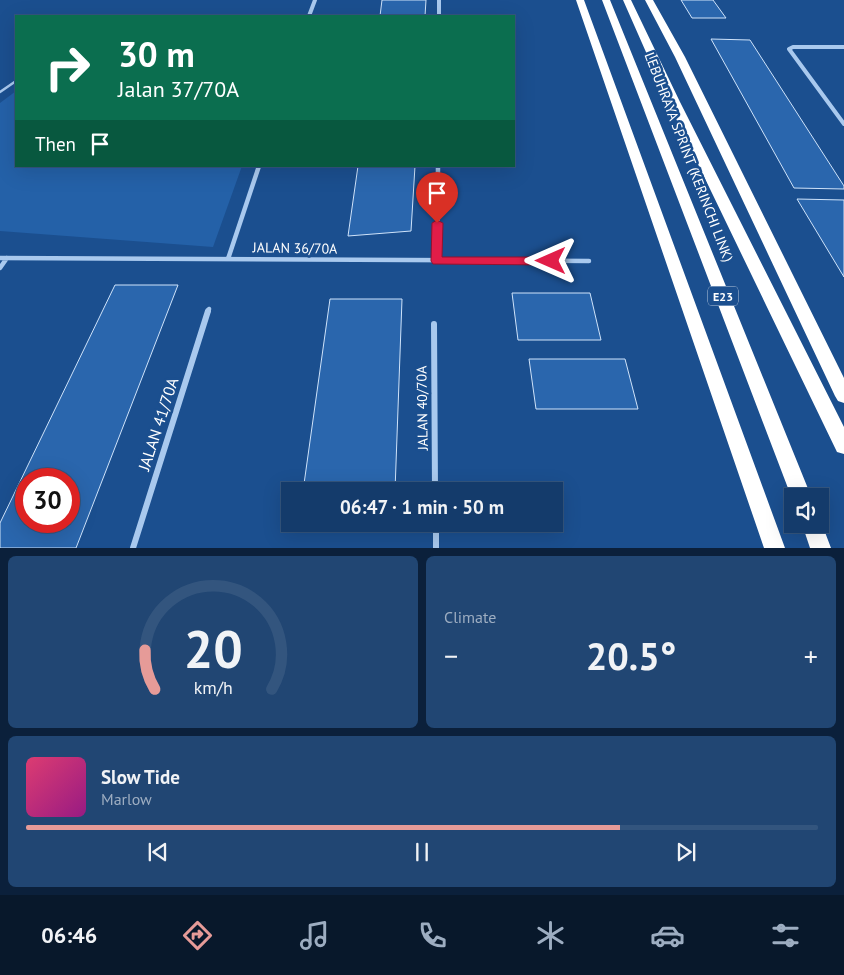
<!DOCTYPE html>
<meta charset="utf-8">
<style>
body{margin:0;font-family:"PT Sans",sans-serif;background:#214673;color:#f1f3f6;height:100vh;display:flex;flex-direction:column;font-size:19px;white-space:nowrap}
*{box-sizing:border-box;margin:0}
p{font-size:16px;color:#9dadc1}
.icon{flex:none;width:28px;height:28px;fill:none;stroke:currentColor;stroke-width:2;stroke-linecap:round;stroke-linejoin:round}
.map{position:relative;height:548px;overflow:hidden}
.details{display:flex;flex-direction:column;gap:8px;padding:8px;background:#0b203b;flex:1}
.details>*{flex:none}
.banner{position:absolute;left:15px;top:15px;width:500px;height:152px;border-radius:0px;box-shadow:0 5px 20px #0002,0 0 0 1px #33557e;background:#0b6e4f;color:#fff;overflow:hidden}
.tools{position:absolute;left:784px;top:488px;display:grid;gap:10px}
.tools a{display:grid;place-items:center;width:45px;height:45px;border-radius:0px;background:#143b6b;box-shadow:0 5px 20px #0002,0 0 0 1px #33557e;font-size:25px}
.speed{position:absolute;left:15px;top:468px;display:flex;gap:10px;font-size:25px;font-weight:700;text-align:center}
.speed>*{display:grid;place-content:center;width:65px;height:65px;border-radius:50%;background:#143b6b;box-shadow:0 5px 20px #0002,0 0 0 1px #33557e;line-height:1}
.speed .limit{border:8px solid #d22;background:#fff;color:#111}
.pin{position:absolute;display:grid;place-items:center;width:42px;height:42px;color:#fff;margin:-51px -21px;border-radius:50% 50% 50% 0;rotate:-45deg;box-shadow:0 0 5px #0007}
.pin .icon{rotate:45deg}
.me{position:absolute;width:55px;margin:-28px;rotate:270deg;stroke-linejoin:round;filter:drop-shadow(0 0 4px #0008)}
.turn{display:flex;align-items:center;gap:18px;height:105px;padding:0 20px;font-size:22px}
.turn .icon{width:65px;height:65px;stroke-width:2.5}
.turn b{display:block;font-size:35px;line-height:42px}
.then{display:flex;align-items:center;height:48px;padding:0 20px;background:#0003;gap:10px;font-size:19px}
.big{font-size:38px;font-weight:800;line-height:1.1}
.details .tile{flex:1;display:flex;flex-direction:column;justify-content:center;gap:8px;min-width:0;padding:0 18px;border-radius:8px;background:#214673}
.details .dial{align-items:center;gap:0}
.dial svg{height:130px;overflow:visible;fill:none;stroke:#33557e;stroke-width:7;stroke-linecap:round;text-anchor:middle}
.dial text{fill:#f1f3f6;stroke:none}
.song{display:flex;align-items:center;gap:15px}
.cover{width:60px;height:60px;border-radius:8px;background:linear-gradient(135deg,hsl(340 70% 55%),hsl(310 70% 35%))}
.played{height:5px;border-radius:2px;background:linear-gradient(90deg,#e69b98 75%,#33557e 75%)}
.keys{display:flex;justify-content:space-around;direction:ltr}
.heat{display:flex;justify-content:space-between;align-items:center;font-size:28px;direction:ltr}
.details .tiles{flex:1;display:grid;gap:8px;grid-template-columns:1fr 1fr}
.tile:last-child{grid-column:span 2}
.trip{position:absolute;left:281px;top:482px;width:282px;height:50px;border-radius:0px;background:#143b6b;box-shadow:0 5px 20px #0002,0 0 0 1px #33557e;font-weight:800;line-height:50px;text-align:center}
.tabs{display:flex;height:80px;justify-content:space-around;align-items:center;background:#08182b;color:#9dadc1}
.tabs .icon{width:35px;height:35px}
.tabs .on{color:#e69b98}
.tabs b{font-size:22px;color:#f1f3f6}
.map>svg:first-child{display:block}
.green{fill:#2461a8}
.building{fill:#2a66ad;stroke:#cfe3fa;fill-rule:evenodd}
.lines{fill:none;stroke-linecap:round;stroke-linejoin:round}
.lane{stroke:#a9c9ee;stroke-width:2.5}
.street-far2{stroke:#a9c9ee;stroke-width:4}
.street-far1{stroke:#a9c9ee;stroke-width:4.5}
.street{stroke:#a9c9ee;stroke-width:6}
.highway{fill:#fff;fill-rule:evenodd}
.route{fill:#e11d48;stroke:#92132f}
.labels{text-anchor:middle;dominant-baseline:central;stroke-width:5;stroke-linejoin:round;paint-order:stroke}
.shield{fill:#1b4f8f;stroke:#bbcadd;stroke-width:1}
.shield-label{font-size:12px;font-weight:bold;fill:#fff}
.street-label{font-size:14px;fill:#fff;stroke:#1b4f8f}
.near-street-label{font-size:16px;fill:#fff;stroke:#1b4f8f}
</style>
<div class="map">
<svg width="844" height="548" viewBox="0 0 844 548">
<rect width="100%" height="100%" fill="#1b4f8f"/>
<path class="green" d="M 16,91 L 16,166 L 242,166 L 213,247 L 0,231 L 0,103 Z"/>
<path class="building" d="M 382,0 L 426,0 L 425,16 L 380,16 Z
M 681,0 L 713,0 L 726,18 L 692,18 Z
M 711,39 L 750,40 L 844,186 L 844,189 L 794,188 Z
M 358,166 L 415,166 L 411,231 L 348,236 Z
M 797,199 L 844,200 L 844,277 Z
M 115,285 L 178,285 L 76,548 L 0,548 L 0,523 ZM 26,479 L 69,479 L 69,521 L 26,521 Z
M 512,293 L 590,293 L 601,340 L 518,340 Z
M 330,299 L 402,299 L 395,491 L 303,491 Z
M 529,359 L 625,359 L 638,409 L 536,409 Z"/>
<g class="lines">
<path class="lane" d="M 0,92 L 16,81"/>
<path class="street-far2" d="M 439,0 L 439,16
M 309,16 L 315,0
M 844,47 L 793,47 L 789,49 L 844,124"/>
<path class="street-far1" d="M 0,258 L 589,261
M 228,259 L 259,166
M 437,261 L 438,166
M 0,268 L 7,258
M 208,312 L 209,309"/>
<path class="street" d="M 434,324 L 435,491
M 436,524 L 436,548
M 133,548 L 208,311"/>
<path class="highway" d="M 576,0 L 584,0 L 785,548 L 764,548 Z
M 602,0 L 610,0 L 811,496 L 792,496 L 792,499 L 791,496 Z
M 623,0 L 631,0 L 680,102 L 844,427 L 844,454 L 837,452 L 668,102 Z
M 645,0 L 653,0 L 685,57 L 844,378 L 844,403 L 838,401 L 835,396 L 675,57 Z
M 820,519 L 831,548 L 810,548 L 802,524 L 820,524 Z"/>
</g>
<path class="route" d="M 437,220 L 443,223 L 442,257 L 551,257 L 557,261 L 551,265 L 433,264 L 431,261 L 432,223 Z"/>
<g class="labels">
<rect class="shield" x="708" y="286.5" width="30" height="19" rx="4"/>
<g class="shield-label">
<text x="723" y="296">E23</text>
</g>
<g class="street-label">
<text transform="translate(689 157) rotate(69)">LEBUHRAYA SPRINT (KERINCHI LINK)</text>
<text transform="translate(295 248) rotate(1)">JALAN 36/70A</text>
<text transform="translate(422 408) rotate(-91)">JALAN 40/70A</text>
</g>
<g class="near-street-label">
<text transform="translate(158 424) rotate(-72)">JALAN 41/70A</text>
</g>
</g>
</svg>
<div class="tools">
<a><svg class="icon" aria-label="sound" viewBox="0 0 24 24"><path d="M4 9h4l5-4v14l-5-4H4zM17 9q2 3 0 6"/></svg></a>
</div>
<div class="speed"><div class="limit">30</div></div>
<div class="pin" style="left:437px;top:223px;background:#d93025"><svg class="icon" aria-label="arrive" viewBox="0 0 24 24"><path d="M6 21V4h12l-3 4 3 4H6"/></svg></div>
<svg class="me" style="left:551px;top:261px" viewBox="-20 -20 40 40"><path d="M0-17L14 15 0 8-14 15z" fill="#e11d48" stroke="#fff" stroke-width="4"/></svg>
<div class="trip">06:47 · 1 min · 50 m</div>
<div class="banner">
<div class="turn"><svg class="icon" aria-label="right" viewBox="0 0 24 24"><path d="M7 20v-9h11M14 6l5 5-5 5"/></svg><div><b>30 m</b>Jalan 37/70A</div></div>
<div class="then">Then<svg class="icon" aria-label="arrive" viewBox="0 0 24 24"><path d="M6 21V4h12l-3 4 3 4H6"/></svg></div>
</div>
</div>
<section class="details">
<div class="tiles">
<div class="tile dial"><svg viewBox="0 0 100 80">
<path d="M14 69A42 42 0 1 1 86 69"/>
<path d="M14 69A42 42 0 0 1 8 45" stroke="#e69b98"/>
<text x="50" y="56" font-size="32" font-weight="700">20</text>
<text x="50" y="72" font-size="11">km/h</text>
</svg></div>
<div class="tile"><p>Climate</p>
<div class="heat"><a>−</a><b class="big">20.5°</b><a>+</a></div>
</div>
<div class="tile">
<div class="song"><i class="cover"></i><div><b>Slow Tide</b><p>Marlow</p></div></div>
<div class="played"></div>
<div class="keys"><svg class="icon" aria-label="previous" viewBox="0 0 24 24"><path d="M18 5L8 12l10 7zM5 5v14"/></svg><svg class="icon" aria-label="pause" viewBox="0 0 24 24"><path d="M8 5v14M16 5v14"/></svg><svg class="icon" aria-label="next" viewBox="0 0 24 24"><path d="M6 5l10 7-10 7zM19 5v14"/></svg></div>
</div>
</div>
</section>
<nav class="tabs">
<b>06:46</b>
<svg class="icon on" aria-label="directions" viewBox="0 0 24 24"><path d="M12 3l9 9-9 9-9-9zM9 14v-3h6M13 9l2 2-2 2"/></svg>
<svg class="icon" aria-label="music" viewBox="0 0 24 24"><path d="M9 18V5l10-2v13"/><circle cx="6" cy="18" r="3"/><circle cx="16" cy="16" r="3"/></svg>
<svg class="icon" aria-label="phone" viewBox="0 0 24 24"><path d="M5 4h4l2 5-3 2q2 4 5 5l2-3 5 2v4C11 20 4 13 5 4z"/></svg>
<svg class="icon" aria-label="climate" viewBox="0 0 24 24"><path d="M12 3v18M4 7l16 10M4 17L20 7"/></svg>
<svg class="icon" aria-label="car" viewBox="0 0 24 24"><path d="M5 17H2v-5l4-1 3-4h7l3 4 3 1v5h-3M9 17h6M6 11h13"/><circle cx="7" cy="17" r="2"/><circle cx="17" cy="17" r="2"/></svg>
<svg class="icon" aria-label="filters" viewBox="0 0 24 24"><path d="M4 7h16M4 17h16"/><circle cx="9" cy="7" r="2"/><circle cx="15" cy="17" r="2"/></svg>
</nav>
